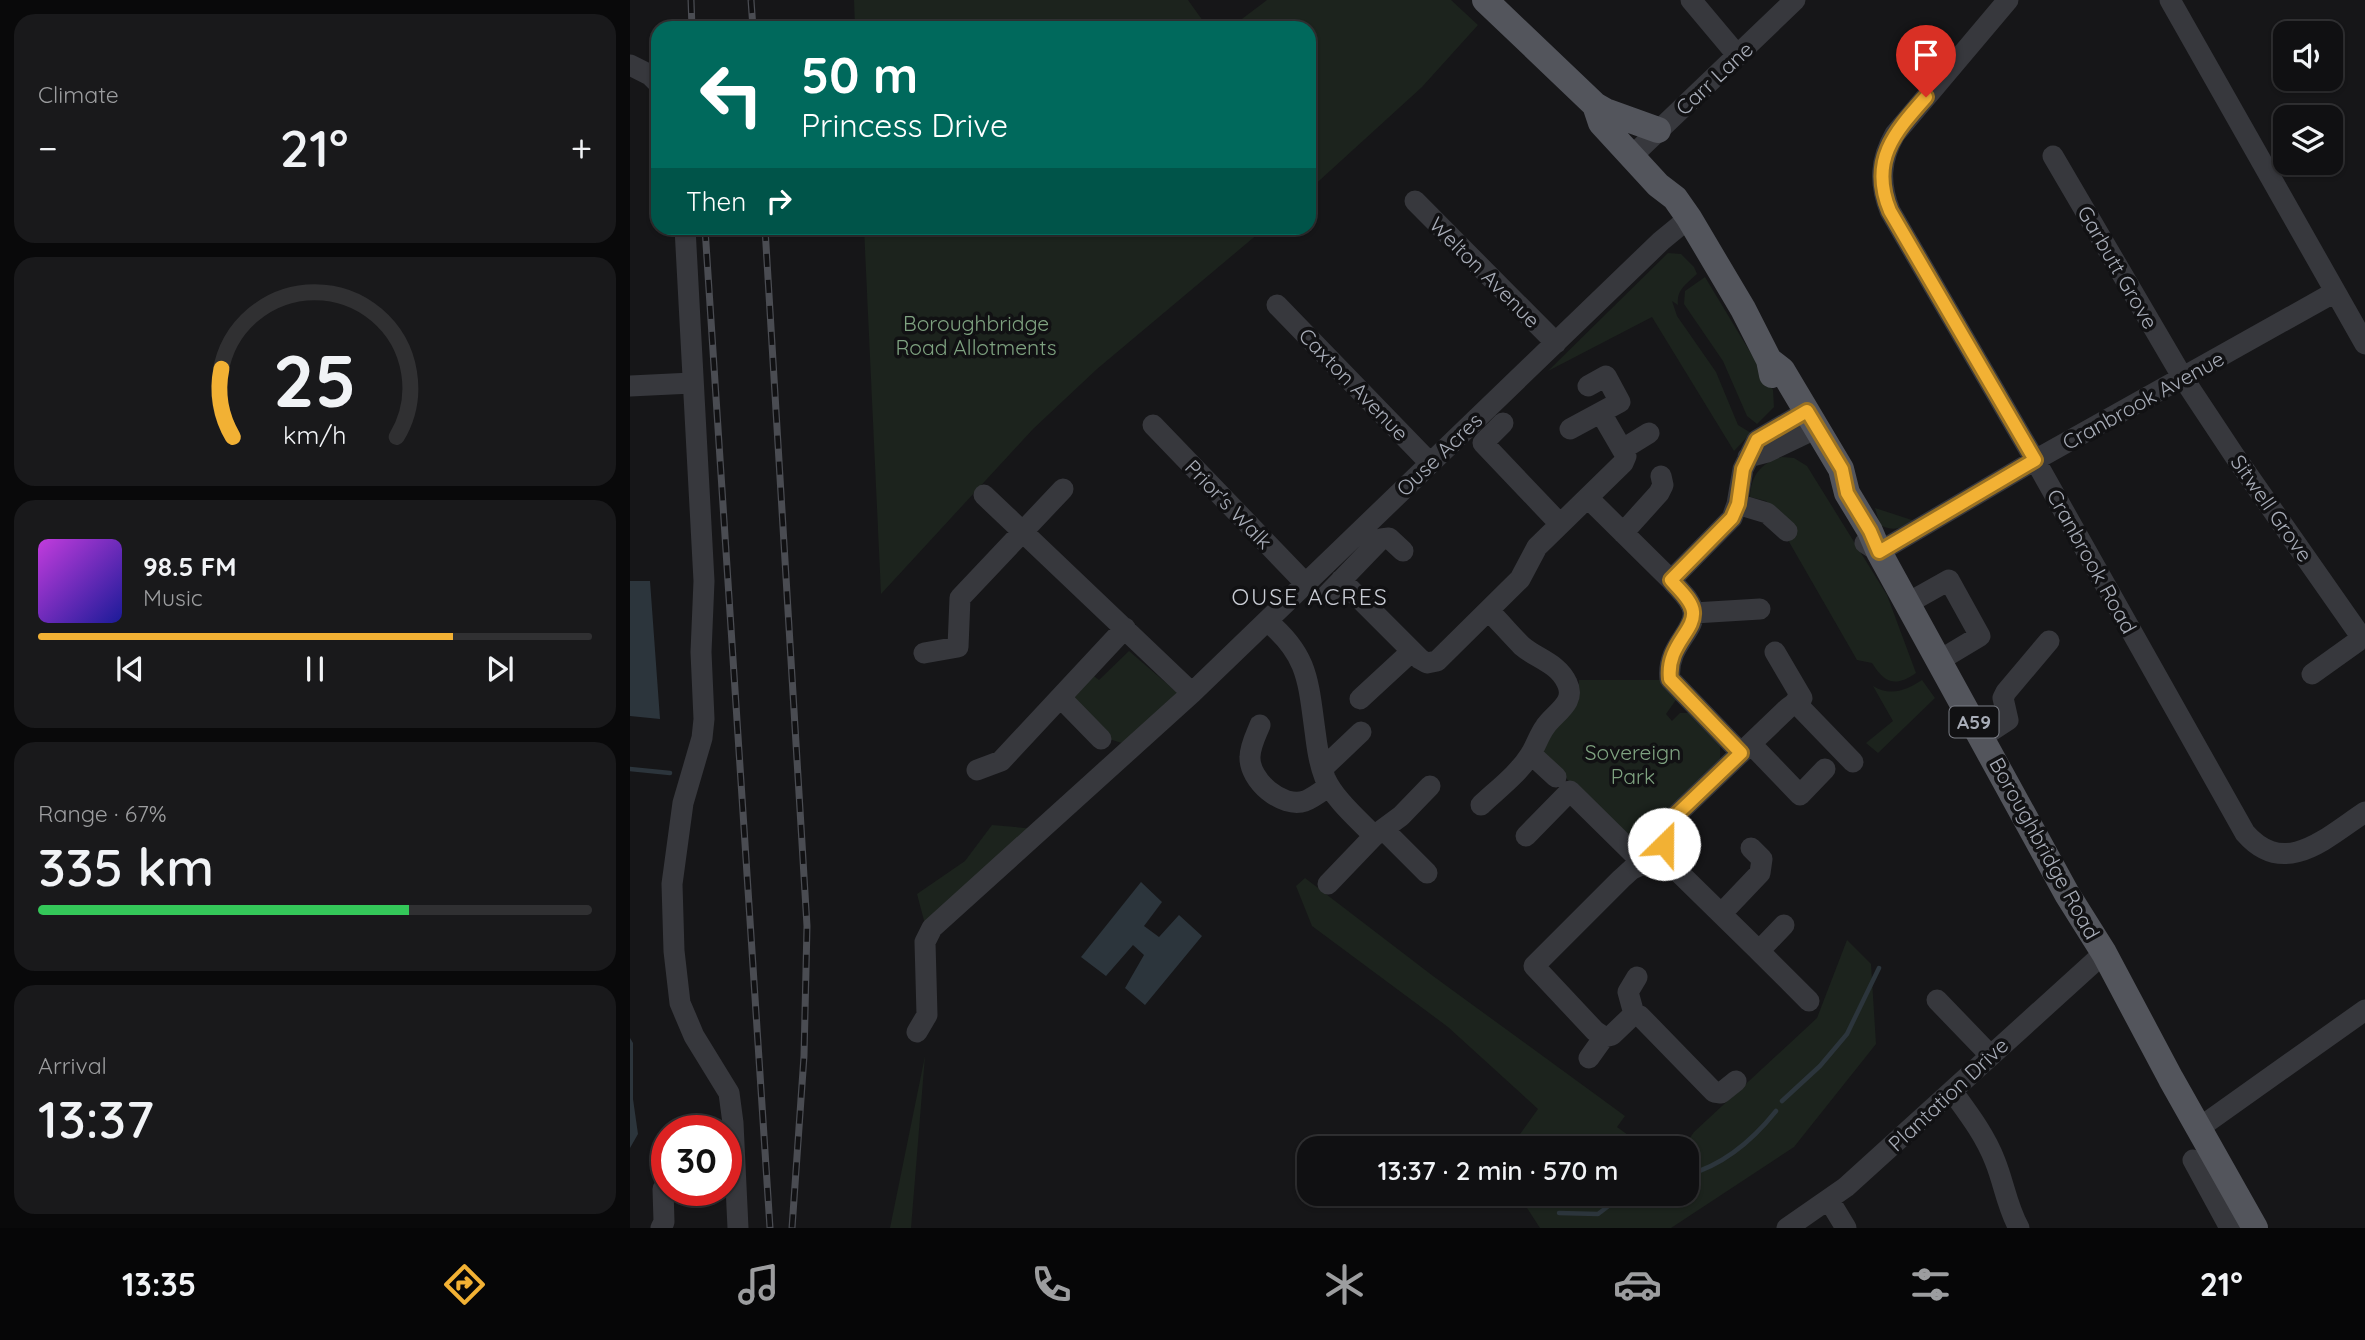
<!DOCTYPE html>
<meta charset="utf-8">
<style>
body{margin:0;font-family:Quicksand,sans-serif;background:#19191b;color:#f1f3f6;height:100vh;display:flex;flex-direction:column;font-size:26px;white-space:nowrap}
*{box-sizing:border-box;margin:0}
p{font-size:23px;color:#9c9d9f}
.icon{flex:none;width:38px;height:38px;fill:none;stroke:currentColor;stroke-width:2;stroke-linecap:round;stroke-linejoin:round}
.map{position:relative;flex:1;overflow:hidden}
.sheet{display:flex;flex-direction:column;gap:14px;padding:14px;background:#09090a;width:630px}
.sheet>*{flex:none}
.banner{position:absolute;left:21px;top:21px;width:665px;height:214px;border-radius:21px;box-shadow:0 2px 5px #0004,0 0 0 2px #303032;background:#00695c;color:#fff;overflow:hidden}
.controls{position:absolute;left:1643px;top:21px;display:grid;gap:14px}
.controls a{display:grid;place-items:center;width:70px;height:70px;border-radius:14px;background:#101012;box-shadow:0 2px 5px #0004,0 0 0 2px #303032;font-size:35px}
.speed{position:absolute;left:21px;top:1115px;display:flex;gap:14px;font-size:35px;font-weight:700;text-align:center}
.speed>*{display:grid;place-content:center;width:91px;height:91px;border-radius:50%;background:#101012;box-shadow:0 2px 5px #0004,0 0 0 2px #303032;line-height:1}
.speed .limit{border:10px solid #d22;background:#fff;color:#111}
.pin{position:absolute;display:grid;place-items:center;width:60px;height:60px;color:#fff;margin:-72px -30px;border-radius:50% 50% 50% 0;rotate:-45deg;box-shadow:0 0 7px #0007}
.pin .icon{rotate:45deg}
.me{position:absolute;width:77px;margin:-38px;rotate:23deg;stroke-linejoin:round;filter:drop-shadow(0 0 5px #0008)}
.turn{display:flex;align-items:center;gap:24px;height:147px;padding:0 35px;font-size:32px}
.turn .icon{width:91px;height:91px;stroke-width:2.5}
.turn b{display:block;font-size:49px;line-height:60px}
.then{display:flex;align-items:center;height:66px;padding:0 35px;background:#0003;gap:14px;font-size:26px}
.big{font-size:52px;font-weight:600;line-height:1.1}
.sheet .tile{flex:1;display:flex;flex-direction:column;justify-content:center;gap:10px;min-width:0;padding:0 24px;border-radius:21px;background:#19191b}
.sheet .dial{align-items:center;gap:0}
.dial svg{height:182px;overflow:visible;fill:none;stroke:#303032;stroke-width:7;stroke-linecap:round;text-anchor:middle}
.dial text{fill:#f1f3f6;stroke:none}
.song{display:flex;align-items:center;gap:21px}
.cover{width:84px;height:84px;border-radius:10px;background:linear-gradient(135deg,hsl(290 70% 55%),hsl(240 70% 35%))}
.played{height:7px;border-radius:4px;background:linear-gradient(90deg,#f2b134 75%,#303032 75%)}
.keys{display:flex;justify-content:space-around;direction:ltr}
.heat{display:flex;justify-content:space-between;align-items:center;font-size:38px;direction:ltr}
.charge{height:10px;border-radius:5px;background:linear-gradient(90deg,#34c759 67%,#303032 0)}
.trip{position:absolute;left:667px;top:1136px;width:402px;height:70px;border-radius:21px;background:#101012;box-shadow:0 2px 5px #0004,0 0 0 2px #303032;font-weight:600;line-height:70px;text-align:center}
.tabs{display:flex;height:112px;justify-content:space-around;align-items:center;background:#060607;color:#9c9d9f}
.tabs .icon{width:49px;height:49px}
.tabs .on{color:#f2b134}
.tabs b{font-size:32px;color:#f1f3f6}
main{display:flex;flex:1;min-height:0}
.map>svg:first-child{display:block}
.green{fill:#1c231d}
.water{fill:#2c353c}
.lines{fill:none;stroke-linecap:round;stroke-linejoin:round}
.stream{stroke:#2c353c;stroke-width:4.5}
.minor{stroke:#37383d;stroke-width:21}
.major{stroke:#53555c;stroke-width:26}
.rail-casing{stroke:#4a4c52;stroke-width:7}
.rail{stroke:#111113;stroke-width:4.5;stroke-dasharray:13;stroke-linecap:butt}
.route-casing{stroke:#9d7322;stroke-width:18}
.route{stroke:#f2b134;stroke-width:12}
.labels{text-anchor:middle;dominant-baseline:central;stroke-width:7;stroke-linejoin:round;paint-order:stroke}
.shield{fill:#111113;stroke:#7b7e86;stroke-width:2}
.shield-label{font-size:19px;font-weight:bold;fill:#a8adb8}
.street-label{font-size:21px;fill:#a8adb8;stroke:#111113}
.park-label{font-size:21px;fill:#7fa381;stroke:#111113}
.neighbourhood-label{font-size:23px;letter-spacing:2px;fill:#c9ccd4;stroke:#111113}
</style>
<main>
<section class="sheet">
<div class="tile"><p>Climate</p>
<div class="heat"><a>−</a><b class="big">21°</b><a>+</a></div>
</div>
<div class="tile dial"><svg viewBox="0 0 100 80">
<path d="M14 69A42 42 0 1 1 86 69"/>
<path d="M14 69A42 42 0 0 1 9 39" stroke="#f2b134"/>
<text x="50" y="56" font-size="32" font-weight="700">25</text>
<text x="50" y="72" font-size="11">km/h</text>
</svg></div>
<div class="tile">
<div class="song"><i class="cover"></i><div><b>98.5 FM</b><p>Music</p></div></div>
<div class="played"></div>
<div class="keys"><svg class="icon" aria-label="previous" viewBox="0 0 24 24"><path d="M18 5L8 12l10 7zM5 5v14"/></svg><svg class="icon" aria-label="pause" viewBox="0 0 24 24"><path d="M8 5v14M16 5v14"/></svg><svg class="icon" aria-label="next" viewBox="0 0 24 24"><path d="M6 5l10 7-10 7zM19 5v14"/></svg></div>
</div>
<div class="tile"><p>Range · 67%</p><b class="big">335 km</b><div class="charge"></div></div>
<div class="tile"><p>Arrival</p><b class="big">13:37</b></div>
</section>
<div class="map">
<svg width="1735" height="1228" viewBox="0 0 1735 1228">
<rect width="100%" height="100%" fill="#161618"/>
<path class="green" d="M 224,0 L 558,0 L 578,28 L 225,28 Z
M 637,0 L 821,0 L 848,25 L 792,87 L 679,190 L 679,28 L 600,28 Z
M 234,228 L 635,228 L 467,369 L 403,429 L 251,594 Z
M 1038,253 L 1051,254 L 1064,267 L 1067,274 C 1056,284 1046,290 1048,305 L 1042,301 L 1047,316 L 1086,372 L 1108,425 L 1121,433 L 1104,451 L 1022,317 L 918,371 Z
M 1075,277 L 1143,390 L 1144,407 L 1127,424 L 1117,416 L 1093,361 L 1054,304 L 1055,291 Z
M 1152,457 L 1164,458 L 1177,466 L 1257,595 L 1286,673 C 1266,687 1255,684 1242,663 L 1227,660 L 1158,540 L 1165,531 L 1136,501 L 1120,497 C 1121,475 1131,463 1152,457 Z
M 1245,508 L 1285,521 C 1271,528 1264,532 1250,525 Z
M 499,651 L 549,694 L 498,745 L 476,738 L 437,697 L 460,673 L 469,680 Z
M 949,680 L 1031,680 L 1048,697 L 1036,714 L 1042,721 L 1050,713 L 1060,713 L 1090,745 L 1090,760 L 1033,816 L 1026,819 L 999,844 L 914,755 L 911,747 L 949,700 Z
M 1292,680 L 1305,698 L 1248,753 L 1236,743 L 1263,721 L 1243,686 C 1260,697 1277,690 1292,680 Z
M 362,825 L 406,829 L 296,928 L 287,894 L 335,861 Z
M 675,878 L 803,976 L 995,1116 L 987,1127 L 1016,1148 L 880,1148 L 908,1109 L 818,1027 L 682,926 L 666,886 Z
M 1217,940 L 1241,964 L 1246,1044 L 1164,1147 L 1041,1228 L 910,1228 L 897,1208 L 893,1194 L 1057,1194 L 1057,1148 L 1053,1148 L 1064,1132 L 1187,1018 Z
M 295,1056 L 281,1228 L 260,1228 Z"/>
<path class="water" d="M 0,581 L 20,581 L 30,719 L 0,716 Z
M 511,882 L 532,902 L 514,926 L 529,937 L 549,915 L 572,936 L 515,1005 L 495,988 L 514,955 L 503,945 L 476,976 L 451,957 Z
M 0,1038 L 3,1043 L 3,1099 L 8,1134 L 0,1148 Z"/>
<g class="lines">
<path class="stream" d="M 0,769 L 40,773
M 1152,1101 L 1190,1066 L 1217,1034 L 1249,968
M 1057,1175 C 1094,1165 1122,1141 1146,1111
M 929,1213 L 968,1214 L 985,1201 L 1011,1194"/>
<path class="minor" d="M 1061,0 L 1108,56
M 1378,0 L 1265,134 C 1250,160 1249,183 1260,211 L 1405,460 L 1615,833 C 1655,879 1697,837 1735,812
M 1540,0 L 1735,344
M 0,65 L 20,75 L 28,83
M 1002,156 L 1165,0
M 1423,156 L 1553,378 L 1604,455 L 1732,638
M 785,201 L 926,343
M 55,228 L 74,581 L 71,652 L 74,719 L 72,738 L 53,803 L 42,884 L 44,951 L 50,1003 L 64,1036 L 99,1093 L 103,1123 L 108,1228
M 647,305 L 800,463
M 0,386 L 62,383
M 873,423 L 853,443 L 930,524
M 523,425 L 676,584
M 940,429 L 990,402 L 976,376 L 958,386
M 993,449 L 1019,433
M 1118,457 L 1137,452 L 1187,428
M 354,495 L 562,693
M 958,498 L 1041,580
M 1107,504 L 1137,513 L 1157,531
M 993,533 L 1029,493 L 1033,485 L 1031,476
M 1235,543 L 1249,552 L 1405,460 L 1705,292
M 711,580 L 790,659 L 797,663 L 807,661 L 890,579 L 907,547 L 993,463 L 996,456 L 971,413
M 697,595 L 751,539 L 759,538 L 773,551
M 1278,603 L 1319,580 L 1350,636 L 1310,660
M 1064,613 L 1130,609
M 637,621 C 678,655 678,680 685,731 C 687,747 689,763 695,778 C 705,800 728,819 744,836
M 294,653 L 328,647 L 330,598 L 433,489
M 1682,674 L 1735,636
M 431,698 L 471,739
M 730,699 L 782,651
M 1165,702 L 1223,762
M 630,725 C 626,735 620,746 620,757 C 619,780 652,809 675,801 C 683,798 692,791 699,786
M 1352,737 L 1378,720 L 1373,698 L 1376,692 L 1419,641
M 1121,744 L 1170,795 L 1195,769
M 1111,753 L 1040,679 C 1036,646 1066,631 1063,612 C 1062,600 1048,589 1041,580 L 1102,518 L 1107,504 L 1113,469 L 1127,440 L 1177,411
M 901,754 L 926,777
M 692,769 L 731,732
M 347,770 L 371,761 L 495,628
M 851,805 C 868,789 888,774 900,755 C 906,746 909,735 915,727 C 924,713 947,703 937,683 C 928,663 907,659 892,646 C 881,635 870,622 859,611
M 754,830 L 797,873
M 896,836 L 940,791 L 1013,863
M 1032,856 L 1002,869 L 991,879 L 904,966 L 965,1031 L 974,1037 L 982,1035 L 1004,1014 L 1010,1016 L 1084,1092 L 1091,1093 L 1106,1081
M 1032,856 L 1038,827 L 1042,819 L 1158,708 L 1172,698 L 1145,652
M 1032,856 L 1129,951 L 1154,925
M 698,884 L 744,836 L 771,816 L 800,786
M 1091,914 L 1130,873 L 1132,859 L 1121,848
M 1129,951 L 1179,1001
M 1307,1000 L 1360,1055
M 1004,1014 L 998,992 L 1007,977
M 287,1032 L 297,1015 L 295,942 L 302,928 L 562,693 L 1031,241 L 1059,218
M 959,1058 L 974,1037
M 1322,1091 C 1338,1113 1355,1135 1365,1161 C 1374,1183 1377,1207 1389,1228
M 1569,1128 L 1735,1010
M 1563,1160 L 1600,1228
M 1199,1200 L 1216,1228
M 31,1228 L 34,1222 L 33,1189
M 1157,1228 L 1216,1187 L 1474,953"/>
<path class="major" d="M 855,0 L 965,105 L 979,113
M 965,105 L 971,123 L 1028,185 L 1045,198 L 1059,218 L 1113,309 L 1139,360 L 1142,375
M 978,112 L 1028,130
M 1139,360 L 1152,370 L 1211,469 L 1217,493 L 1240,531 L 1249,552 L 1437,894 L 1474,953 L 1541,1079 L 1625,1228"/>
<defs>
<path id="rail" d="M 61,0 L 62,28
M 121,0 L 123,28
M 75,228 L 140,1228
M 135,228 L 177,926 L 174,1056 L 162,1228"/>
</defs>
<use href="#rail" class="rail-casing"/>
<use href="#rail" class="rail"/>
</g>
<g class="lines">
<defs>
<path id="route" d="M 1034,844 L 1042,819 L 1111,753 L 1040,679 C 1036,646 1065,631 1063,612 C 1062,600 1048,589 1041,580 L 1102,518 L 1108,504 L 1113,469 L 1127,440 L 1177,411 L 1212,469 L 1217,493 L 1240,531 L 1249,552 L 1405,460 L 1260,211 C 1239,161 1264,133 1296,97"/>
</defs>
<use href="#route" class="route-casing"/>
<use href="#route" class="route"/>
</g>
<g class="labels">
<rect class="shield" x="1319.5" y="706.5" width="49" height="31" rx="5"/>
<g class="shield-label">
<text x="1344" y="722">A59</text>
</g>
<g class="street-label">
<text transform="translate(1084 78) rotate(-43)">Carr Lane</text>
<text transform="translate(1488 267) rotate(60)">Garbutt Grove</text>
<text transform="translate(855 272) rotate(45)">Welton Avenue</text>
<text transform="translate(724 384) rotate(46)">Caxton Avenue</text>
<text transform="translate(1513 400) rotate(-29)">Cranbrook Avenue</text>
<text transform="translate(809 454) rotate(-44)">Ouse Acres</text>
<text transform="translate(599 504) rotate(46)">Prior's Walk</text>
<text transform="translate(1642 508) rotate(55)">Sitwell Grove</text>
<text transform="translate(1462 561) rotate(61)">Cranbrook Road</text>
<text transform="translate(1415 848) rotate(61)">Boroughbridge Road</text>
<text transform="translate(1318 1094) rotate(-43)">Plantation Drive</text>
</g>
<g class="park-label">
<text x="346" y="323">Boroughbridge<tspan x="346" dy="24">Road Allotments</tspan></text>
<text x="1003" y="752">Sovereign<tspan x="1003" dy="24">Park</tspan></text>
</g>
<g class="neighbourhood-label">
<text x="680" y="596">OUSE ACRES</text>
</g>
</g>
</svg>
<div class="controls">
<a><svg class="icon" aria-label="sound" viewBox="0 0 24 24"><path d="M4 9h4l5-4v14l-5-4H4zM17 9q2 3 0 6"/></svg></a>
<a><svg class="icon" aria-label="layers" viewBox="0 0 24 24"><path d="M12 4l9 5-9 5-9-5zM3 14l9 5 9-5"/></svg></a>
</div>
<div class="speed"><div class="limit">30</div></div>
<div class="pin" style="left:1296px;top:97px;background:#d93025"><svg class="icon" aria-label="arrive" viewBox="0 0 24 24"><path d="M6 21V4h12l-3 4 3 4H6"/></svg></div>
<svg class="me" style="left:1034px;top:844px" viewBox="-20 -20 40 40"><circle r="19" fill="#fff"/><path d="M0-13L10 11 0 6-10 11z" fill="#f2b134"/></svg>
<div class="trip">13:37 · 2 min · 570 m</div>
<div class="banner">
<div class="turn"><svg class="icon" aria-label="left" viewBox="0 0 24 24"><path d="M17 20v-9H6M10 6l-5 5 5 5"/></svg><div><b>50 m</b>Princess Drive</div></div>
<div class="then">Then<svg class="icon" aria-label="right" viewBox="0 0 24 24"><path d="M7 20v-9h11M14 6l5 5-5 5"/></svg></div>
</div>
</div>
</main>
<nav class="tabs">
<b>13:35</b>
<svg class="icon on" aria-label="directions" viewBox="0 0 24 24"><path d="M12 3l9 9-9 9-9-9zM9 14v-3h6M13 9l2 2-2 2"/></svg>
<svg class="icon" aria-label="music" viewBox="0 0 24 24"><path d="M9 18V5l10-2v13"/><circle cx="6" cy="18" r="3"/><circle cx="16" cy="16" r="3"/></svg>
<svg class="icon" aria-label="phone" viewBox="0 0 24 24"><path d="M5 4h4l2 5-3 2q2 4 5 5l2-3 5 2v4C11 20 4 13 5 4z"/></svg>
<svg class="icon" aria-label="climate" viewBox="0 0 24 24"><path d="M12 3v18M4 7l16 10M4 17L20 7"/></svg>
<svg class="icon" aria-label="car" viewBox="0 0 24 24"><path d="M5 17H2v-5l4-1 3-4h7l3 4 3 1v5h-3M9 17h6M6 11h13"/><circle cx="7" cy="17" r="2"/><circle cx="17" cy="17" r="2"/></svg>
<svg class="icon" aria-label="filters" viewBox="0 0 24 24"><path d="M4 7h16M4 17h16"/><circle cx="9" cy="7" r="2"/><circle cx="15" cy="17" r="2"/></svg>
<b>21°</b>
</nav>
